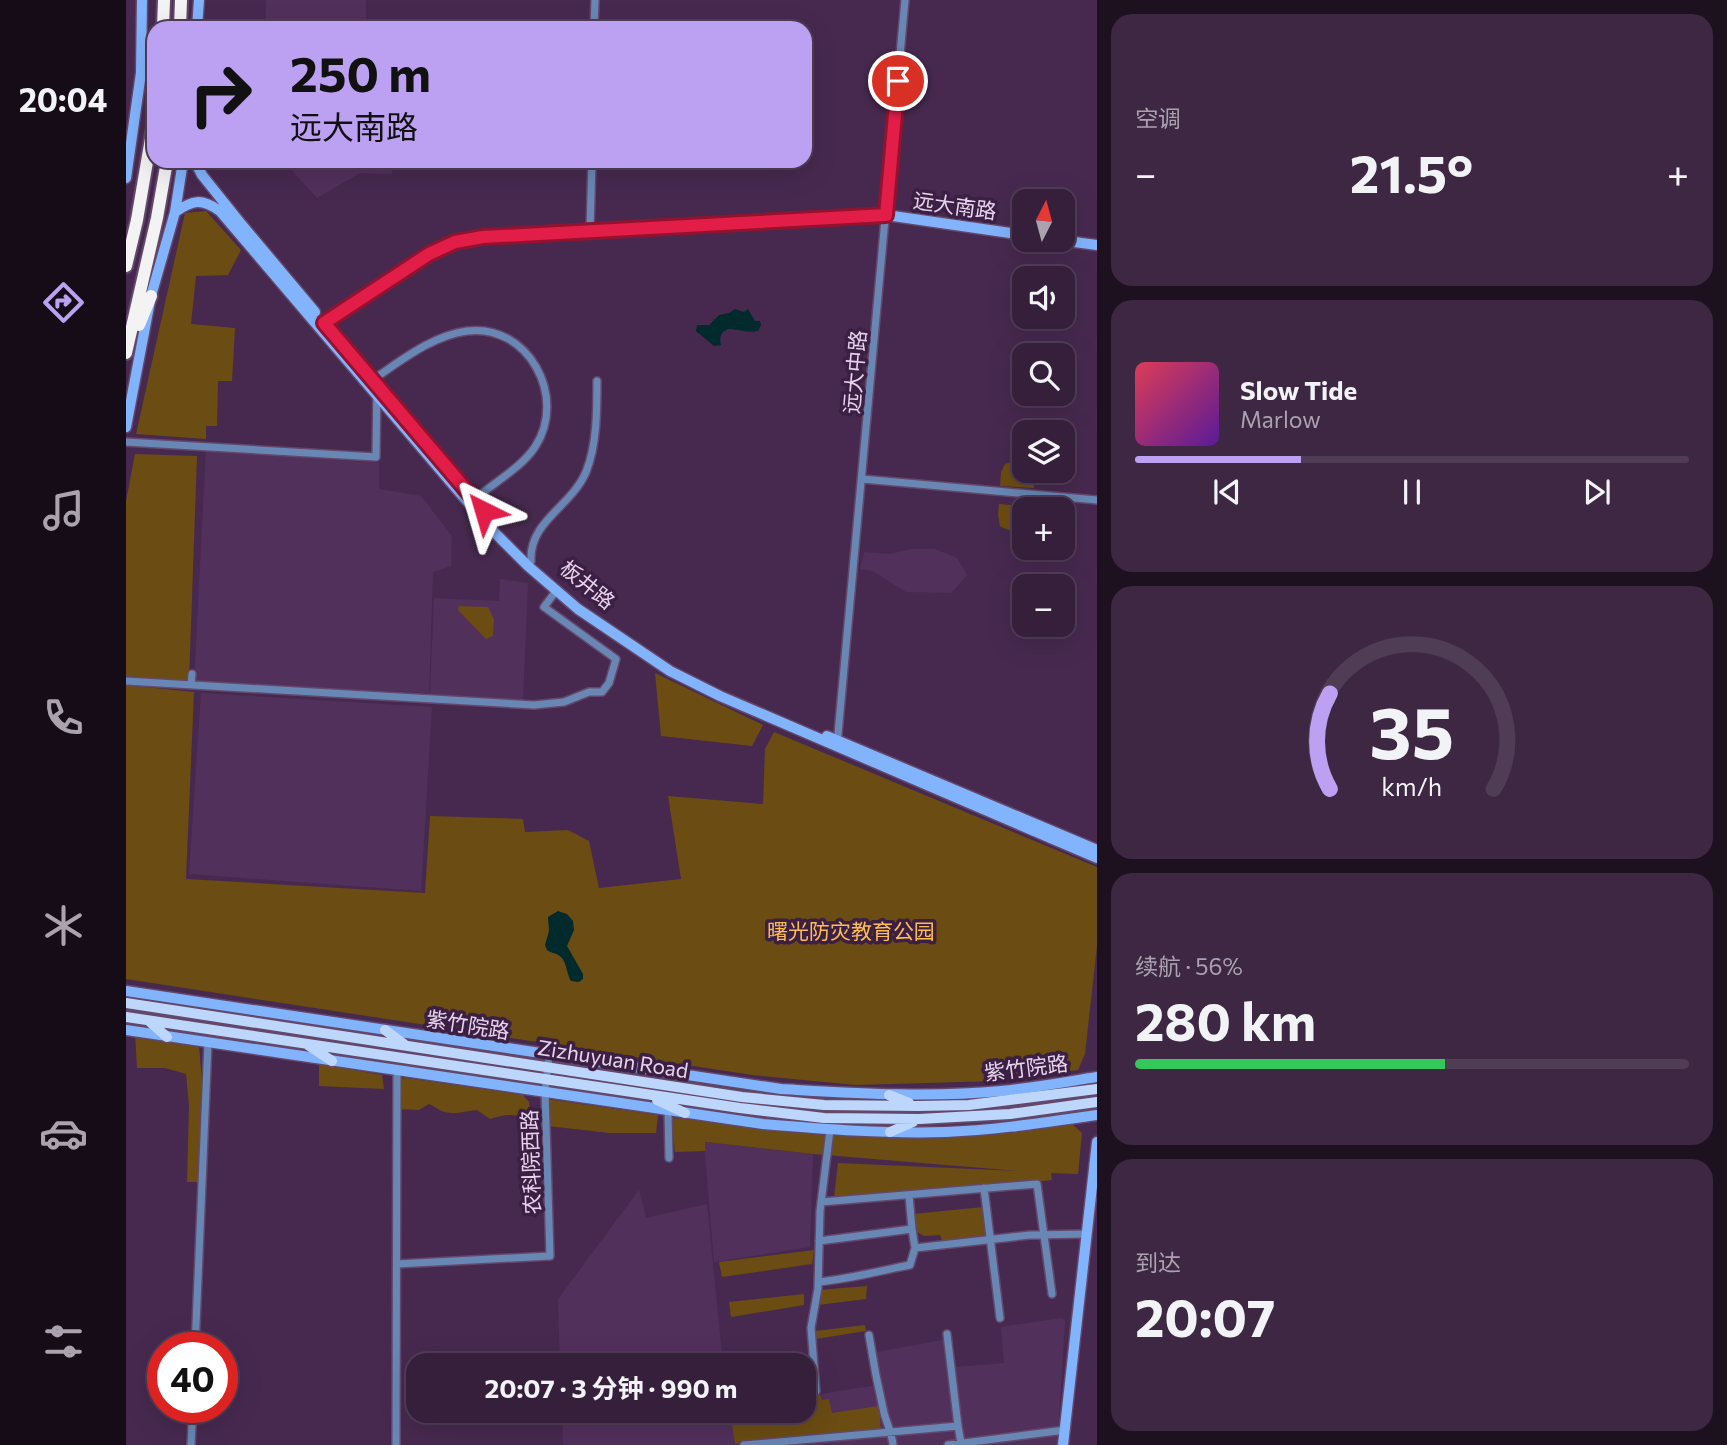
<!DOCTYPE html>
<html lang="zh">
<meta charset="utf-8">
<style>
body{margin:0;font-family:Commissioner,"Noto Sans SC",sans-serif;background:#3d2742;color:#f1f3f6;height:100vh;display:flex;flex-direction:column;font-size:26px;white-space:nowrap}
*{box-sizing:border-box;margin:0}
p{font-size:23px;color:#aaa2af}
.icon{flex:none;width:38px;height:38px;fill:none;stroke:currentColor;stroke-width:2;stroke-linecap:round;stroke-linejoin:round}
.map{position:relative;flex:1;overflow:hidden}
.details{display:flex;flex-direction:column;gap:14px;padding:14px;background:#1d1120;width:630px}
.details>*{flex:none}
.banner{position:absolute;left:21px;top:21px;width:665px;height:147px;border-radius:21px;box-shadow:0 7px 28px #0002,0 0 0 2px #4f3d55;background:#bca0f2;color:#111;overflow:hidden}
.needle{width:46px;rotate:6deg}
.fabs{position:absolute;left:886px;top:189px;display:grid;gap:14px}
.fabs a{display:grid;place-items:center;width:63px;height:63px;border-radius:14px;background:#351f3b;box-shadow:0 7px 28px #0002,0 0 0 2px #4f3d55;font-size:35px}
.speed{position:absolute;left:21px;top:1332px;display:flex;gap:14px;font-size:35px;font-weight:700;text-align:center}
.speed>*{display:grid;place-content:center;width:91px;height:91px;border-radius:50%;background:#351f3b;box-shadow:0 7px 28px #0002,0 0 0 2px #4f3d55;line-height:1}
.speed .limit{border:10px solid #d22;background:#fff;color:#111}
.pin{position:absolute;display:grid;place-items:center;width:60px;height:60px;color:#fff;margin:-30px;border:4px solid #fff;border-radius:50%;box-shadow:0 2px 7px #0007}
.me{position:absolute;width:77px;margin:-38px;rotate:320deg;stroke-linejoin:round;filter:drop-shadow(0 0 5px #0008)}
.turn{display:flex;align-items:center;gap:24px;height:147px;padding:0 28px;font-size:32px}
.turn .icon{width:91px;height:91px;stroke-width:2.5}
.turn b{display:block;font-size:49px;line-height:60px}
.big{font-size:52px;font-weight:700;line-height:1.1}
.details .card{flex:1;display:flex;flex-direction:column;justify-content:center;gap:10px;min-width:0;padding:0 24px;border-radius:21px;background:#3d2742}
.details .dial{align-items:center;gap:0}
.dial svg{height:182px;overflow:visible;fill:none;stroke:#4f3d55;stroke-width:7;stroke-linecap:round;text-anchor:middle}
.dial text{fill:#f1f3f6;stroke:none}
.song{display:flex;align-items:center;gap:21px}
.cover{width:84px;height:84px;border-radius:10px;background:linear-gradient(135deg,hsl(350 70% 55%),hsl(270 70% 35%))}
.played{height:7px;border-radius:4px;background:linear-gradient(90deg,#bca0f2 30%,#4f3d55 30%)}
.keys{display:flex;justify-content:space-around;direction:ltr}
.heat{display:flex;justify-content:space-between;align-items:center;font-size:38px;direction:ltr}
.charge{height:10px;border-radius:5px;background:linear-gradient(90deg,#34c759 56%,#4f3d55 0)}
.trip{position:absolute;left:280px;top:1353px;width:410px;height:70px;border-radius:21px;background:#351f3b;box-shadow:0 7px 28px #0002,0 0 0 2px #4f3d55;font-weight:700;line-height:70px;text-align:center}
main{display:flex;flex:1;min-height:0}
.tab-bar{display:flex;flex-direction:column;width:126px;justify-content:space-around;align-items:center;background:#150c18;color:#aaa2af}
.tab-bar .icon{width:49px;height:49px}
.tab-bar .active{color:#bca0f2}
.tab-bar b{font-size:32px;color:#f1f3f6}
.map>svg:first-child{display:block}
.built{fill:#52305c}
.green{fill:#6b4c12}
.water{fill:#002a2c}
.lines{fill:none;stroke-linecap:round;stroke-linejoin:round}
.street-casing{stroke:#64486b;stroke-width:10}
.secondary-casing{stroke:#64486b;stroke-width:13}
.primary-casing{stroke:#64486b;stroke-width:14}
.highway-casing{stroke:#64486b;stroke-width:16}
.street{stroke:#6887b5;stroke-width:7}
.secondary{stroke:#82b3fd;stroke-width:10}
.primary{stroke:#bdd6fc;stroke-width:10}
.highway{stroke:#f3f3f3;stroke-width:12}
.route-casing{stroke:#92132f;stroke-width:18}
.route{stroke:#e11d48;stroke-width:12}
.labels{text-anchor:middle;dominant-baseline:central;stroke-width:7;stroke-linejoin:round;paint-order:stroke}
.street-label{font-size:21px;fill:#e6d4ec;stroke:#3c1f44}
.park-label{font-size:21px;fill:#fdbe4e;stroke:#3c1f44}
</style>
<main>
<nav class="tab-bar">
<b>20:04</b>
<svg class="icon active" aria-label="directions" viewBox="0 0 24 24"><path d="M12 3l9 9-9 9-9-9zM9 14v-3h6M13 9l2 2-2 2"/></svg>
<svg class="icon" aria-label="music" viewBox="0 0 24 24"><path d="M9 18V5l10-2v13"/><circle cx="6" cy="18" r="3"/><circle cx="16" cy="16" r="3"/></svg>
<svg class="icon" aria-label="phone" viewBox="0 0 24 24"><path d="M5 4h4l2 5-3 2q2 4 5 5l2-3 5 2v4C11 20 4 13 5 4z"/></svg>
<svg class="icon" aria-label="climate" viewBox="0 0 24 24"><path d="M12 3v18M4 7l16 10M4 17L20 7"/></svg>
<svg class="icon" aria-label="car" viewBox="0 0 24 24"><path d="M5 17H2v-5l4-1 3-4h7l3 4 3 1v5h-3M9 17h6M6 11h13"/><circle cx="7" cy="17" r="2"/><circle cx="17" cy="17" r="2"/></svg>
<svg class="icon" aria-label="filters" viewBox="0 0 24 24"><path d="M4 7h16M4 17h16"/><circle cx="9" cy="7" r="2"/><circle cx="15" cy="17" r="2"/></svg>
</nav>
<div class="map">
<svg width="971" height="1445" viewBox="0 0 971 1445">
<rect width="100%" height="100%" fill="#47294f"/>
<path class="built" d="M 140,0 L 240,0 L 240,28 L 139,28 Z
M 157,161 L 266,161 L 266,174 L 234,173 L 191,198 Z
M 80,450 L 253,463 L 253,489 L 295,496 L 326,536 L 325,566 L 307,572 L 303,693 L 68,683 Z
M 786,549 L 809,549 L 831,558 L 841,575 L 825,593 L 780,592 L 747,571 L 734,569 L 738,552 L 764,554 Z
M 374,579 L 402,583 L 397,701 L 304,695 L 308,598 L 373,601 Z
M 75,693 L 306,707 L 295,891 L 63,874 Z
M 578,1142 L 687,1154 L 684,1247 L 588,1262 Z
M 513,1190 L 520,1218 L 581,1204 L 597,1365 L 434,1365 L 432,1299 Z
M 936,1318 L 939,1321 L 931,1445 L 437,1445 L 436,1411 L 677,1410 L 677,1397 L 751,1385 L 746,1353 L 822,1339 L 829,1367 L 878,1363 L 875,1327 Z"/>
<path class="green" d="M 80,211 L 115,250 L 102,275 L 70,276 L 65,324 L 109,328 L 106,381 L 92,381 L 91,426 L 80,426 L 80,439 L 10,434 L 59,213 Z
M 9,454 L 71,456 L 63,682 L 0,676 L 0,501 Z
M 889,461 L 898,462 L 898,471 L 907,471 L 908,488 L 874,486 L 875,472 L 879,464 Z
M 873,504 L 906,507 L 906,509 L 898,509 L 898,529 C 889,532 882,531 874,526 L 872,515 Z
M 333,606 L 362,607 L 368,619 L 367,636 L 360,639 L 332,610 Z
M 529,673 L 637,725 L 626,746 L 535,736 Z
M 0,685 L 68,692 L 60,879 L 299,893 L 304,816 L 397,819 L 399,832 L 442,830 L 463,841 L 473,888 L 555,879 L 542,796 L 637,804 L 639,749 L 648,732 L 971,867 L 971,946 L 959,1054 L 952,1070 L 870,1081 L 729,1085 L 626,1075 L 0,979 Z
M 9,1033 L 17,1035 L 18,1039 L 73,1046 L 77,1094 L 72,1182 L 61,1182 L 63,1105 L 60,1074 L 39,1068 L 11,1068 Z
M 193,1064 L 256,1075 L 258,1089 L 193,1086 Z
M 280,1078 L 397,1095 L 403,1102 L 406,1119 L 400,1121 C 388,1112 378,1115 364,1119 L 351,1110 C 339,1111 331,1115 319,1112 C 313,1111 309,1106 303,1104 L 293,1110 L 273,1109 L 272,1079 Z
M 420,1099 L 532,1115 L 530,1133 L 483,1133 L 422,1126 Z
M 545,1118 L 704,1130 L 816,1135 L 945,1123 L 956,1133 L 952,1174 L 925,1173 L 926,1180 L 899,1183 L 708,1197 L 712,1163 L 893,1171 L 687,1154 L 579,1142 L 579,1151 L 549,1152 Z
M 857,1207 L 861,1238 L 817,1243 L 814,1235 L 798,1236 L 789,1231 L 787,1214 Z
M 688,1250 L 686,1264 L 596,1277 L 593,1262 Z
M 741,1286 L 740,1299 L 692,1305 L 692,1290 Z
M 678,1294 L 678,1305 L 605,1317 L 603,1302 Z
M 739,1325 L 740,1331 L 690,1339 L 689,1331 Z
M 694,1395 L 696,1400 L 703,1399 L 706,1413 L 753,1406 L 755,1432 L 609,1444 L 604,1411 L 677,1410 L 677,1398 Z"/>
<path class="water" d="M 609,309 L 618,312 L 622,309 L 629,321 L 634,321 L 635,325 L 632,331 C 619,333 614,329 602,329 C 595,332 593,337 595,345 L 588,346 L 570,331 L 571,325 L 583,325 L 593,315 L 603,313 Z
M 432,911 L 441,914 L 447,921 L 448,930 L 441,946 L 457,974 L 457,979 L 453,982 L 445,981 C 440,973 441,959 432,955 C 429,953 425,953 421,950 L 419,945 L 423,931 L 422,917 Z"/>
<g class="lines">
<defs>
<path id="street" d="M 468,28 L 469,0
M 464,229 L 466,161
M 246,380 C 275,361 305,336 341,331 C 402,323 442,397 409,447 C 395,468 367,483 348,500
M 0,442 L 250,457 L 251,385
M 736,479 L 971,500
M 405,561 C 403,521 445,507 460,472 C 471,445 471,410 471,381
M 0,681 L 408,705 L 438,702 L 463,692 L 476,692 L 483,683 L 490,659 L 418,607 L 430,591
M 65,685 L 66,674
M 711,745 L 779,0
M 542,1110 L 543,1158
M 858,1188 L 874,1318
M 783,1195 L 786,1229
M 695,1202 L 911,1184 L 926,1294
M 693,1241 L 786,1229 L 789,1248 L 904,1235 L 961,1234
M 271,1264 L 424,1256 L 419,1092 L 423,1056
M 692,1282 C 723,1279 753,1271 784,1265 L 789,1248
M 821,1334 L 832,1426
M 743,1335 C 747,1361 752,1387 758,1413 C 761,1424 766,1433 767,1445
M 69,1348 L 82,1043
M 690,1391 L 685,1328 L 692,1288 L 694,1211 L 704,1130
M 65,1445 L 67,1407
M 270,1445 L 271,1070
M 618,1445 L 832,1426 L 835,1443
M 822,1445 L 939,1430"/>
<path id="secondary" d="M 71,28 L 73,0
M 69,161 L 76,175 L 116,225 L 189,312
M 0,178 L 15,73 L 16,0
M 49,212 C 67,200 75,198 94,211 L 363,527 L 402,566 L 452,609 L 544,671 L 594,696 L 971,858
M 933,240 L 971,245
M 193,327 L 303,254 L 329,242 L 357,237 L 760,215 L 898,235
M 0,427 L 25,296 L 49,212 L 57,161
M 701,736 L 971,850
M 0,991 L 655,1089 C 728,1093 802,1098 875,1091 C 907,1088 939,1082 971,1077
M 0,1030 L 637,1124 C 698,1129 759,1134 820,1132 C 871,1130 921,1122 971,1115
M 937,1445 L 971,1142"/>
<path id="primary" d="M 0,1003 L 616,1097 L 698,1105 L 792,1106 L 843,1105 L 971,1089
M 0,1017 L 614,1108 L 698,1118 L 793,1119 L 884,1114 L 971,1102
M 24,1022 L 41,1037
M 259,1030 L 278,1044
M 182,1045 L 206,1061
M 763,1095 L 783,1103
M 531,1100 L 559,1113
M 764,1132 L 787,1122"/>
<path id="highway" d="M 37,28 L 38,0
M 54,28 L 55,0
M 0,266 L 11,220 L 28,121
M 13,325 L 25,296
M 0,353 L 31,218 L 41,161"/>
</defs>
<use href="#street" class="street-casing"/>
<use href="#secondary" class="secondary-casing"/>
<use href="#primary" class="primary-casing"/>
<use href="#highway" class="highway-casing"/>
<use href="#street" class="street"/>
<use href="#secondary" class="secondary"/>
<use href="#primary" class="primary"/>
<use href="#highway" class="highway"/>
</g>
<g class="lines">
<defs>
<path id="route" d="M 358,511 L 198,323 L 303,254 L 329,242 L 357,237 L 760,215 L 772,81"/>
</defs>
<use href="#route" class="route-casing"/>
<use href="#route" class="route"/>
</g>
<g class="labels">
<g class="street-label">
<text transform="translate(829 205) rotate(8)">远大南路</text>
<text transform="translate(728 372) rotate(-85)">远大中路</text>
<text transform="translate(462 584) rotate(39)">板井路</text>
<text transform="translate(342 1024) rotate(9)">紫竹院路</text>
<text transform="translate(487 1058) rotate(9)">Zizhuyuan Road</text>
<text transform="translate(900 1067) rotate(-7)">紫竹院路</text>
<text transform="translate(404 1162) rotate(-92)">农科院西路</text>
</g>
<g class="park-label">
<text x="725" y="930">曙光防灾教育公园</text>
</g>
</g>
</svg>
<div class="fabs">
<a><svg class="needle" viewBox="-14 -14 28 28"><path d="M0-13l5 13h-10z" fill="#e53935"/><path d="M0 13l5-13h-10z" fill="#aaa2af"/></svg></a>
<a><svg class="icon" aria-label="sound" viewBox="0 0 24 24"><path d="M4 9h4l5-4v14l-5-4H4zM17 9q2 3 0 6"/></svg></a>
<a><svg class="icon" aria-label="search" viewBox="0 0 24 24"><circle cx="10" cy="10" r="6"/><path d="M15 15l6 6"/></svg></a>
<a><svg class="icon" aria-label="layers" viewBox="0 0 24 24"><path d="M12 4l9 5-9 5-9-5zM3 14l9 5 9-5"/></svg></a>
<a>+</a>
<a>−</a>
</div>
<div class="speed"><div class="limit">40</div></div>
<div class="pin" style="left:772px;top:81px;background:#d93025"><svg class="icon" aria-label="arrive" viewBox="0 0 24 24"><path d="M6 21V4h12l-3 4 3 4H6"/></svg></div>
<svg class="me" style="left:358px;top:511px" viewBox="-20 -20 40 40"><path d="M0-17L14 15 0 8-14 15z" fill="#e11d48" stroke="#fff" stroke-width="4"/></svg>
<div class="trip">20:07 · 3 分钟 · 990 m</div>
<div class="banner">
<div class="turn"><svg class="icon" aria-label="right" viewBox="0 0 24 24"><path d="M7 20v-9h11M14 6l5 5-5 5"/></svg><div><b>250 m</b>远大南路</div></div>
</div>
</div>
<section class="details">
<div class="card"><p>空调</p>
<div class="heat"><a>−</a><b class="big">21.5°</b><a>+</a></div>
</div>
<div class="card">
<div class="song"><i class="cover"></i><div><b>Slow Tide</b><p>Marlow</p></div></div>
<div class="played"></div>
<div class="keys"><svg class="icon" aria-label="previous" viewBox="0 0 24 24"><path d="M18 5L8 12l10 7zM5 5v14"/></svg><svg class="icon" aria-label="pause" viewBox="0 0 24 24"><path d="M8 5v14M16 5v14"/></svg><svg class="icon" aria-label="next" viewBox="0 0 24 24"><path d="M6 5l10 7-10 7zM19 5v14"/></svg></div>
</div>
<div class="card dial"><svg viewBox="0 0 100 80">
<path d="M14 69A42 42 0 1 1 86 69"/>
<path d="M14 69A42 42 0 0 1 14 27" stroke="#bca0f2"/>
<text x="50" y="56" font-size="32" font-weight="700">35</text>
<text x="50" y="72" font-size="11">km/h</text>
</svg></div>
<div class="card"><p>续航 · 56%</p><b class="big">280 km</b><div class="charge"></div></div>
<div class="card"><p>到达</p><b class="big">20:07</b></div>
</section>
</main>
